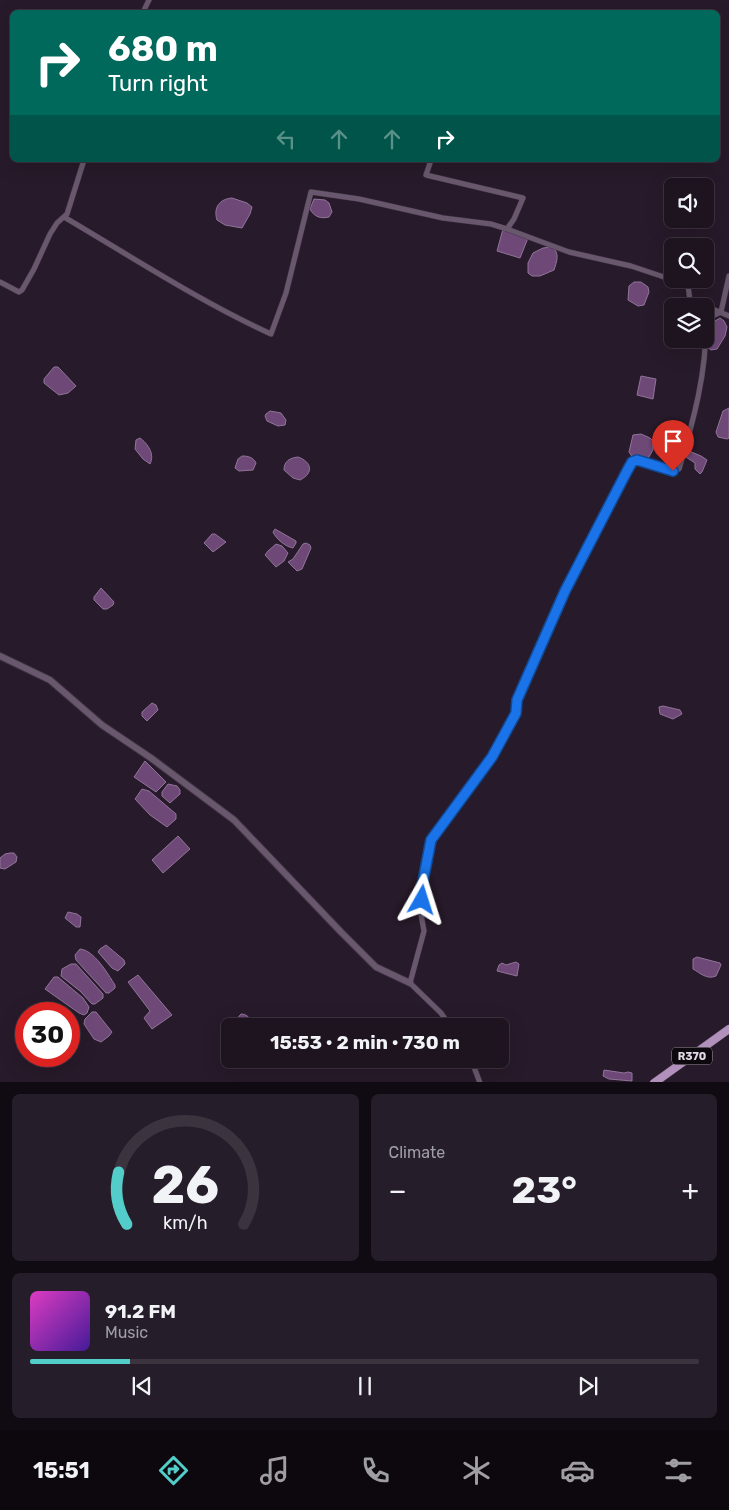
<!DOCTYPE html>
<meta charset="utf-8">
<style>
body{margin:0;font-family:Rubik,sans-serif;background:#251d29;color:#f1f3f6;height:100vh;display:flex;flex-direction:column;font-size:19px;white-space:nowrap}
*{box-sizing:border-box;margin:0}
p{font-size:16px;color:#a09ea5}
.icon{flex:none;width:28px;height:28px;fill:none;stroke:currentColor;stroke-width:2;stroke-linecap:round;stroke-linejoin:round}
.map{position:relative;height:1082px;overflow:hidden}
.drawer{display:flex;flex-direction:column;gap:12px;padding:12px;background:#100b12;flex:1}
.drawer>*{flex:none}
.hud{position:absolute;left:10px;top:10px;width:710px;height:152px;border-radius:8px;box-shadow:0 5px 20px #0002,0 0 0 1px #3b333e;background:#00695c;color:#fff;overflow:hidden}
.buttons{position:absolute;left:664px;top:178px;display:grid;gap:10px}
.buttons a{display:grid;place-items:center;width:50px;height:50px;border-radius:8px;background:#1d1420;box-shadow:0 5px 20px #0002,0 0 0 1px #3b333e;font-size:25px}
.speed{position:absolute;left:15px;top:1002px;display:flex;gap:10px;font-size:25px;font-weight:700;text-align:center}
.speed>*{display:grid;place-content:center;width:65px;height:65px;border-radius:50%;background:#1d1420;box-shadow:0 5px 20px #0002,0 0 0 1px #3b333e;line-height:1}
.speed .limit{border:8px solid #d22;background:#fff;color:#111}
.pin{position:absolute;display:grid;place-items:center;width:42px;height:42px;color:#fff;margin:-51px -21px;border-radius:50% 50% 50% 0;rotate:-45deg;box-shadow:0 0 5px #0007}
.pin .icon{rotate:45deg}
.me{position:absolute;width:55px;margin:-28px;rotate:6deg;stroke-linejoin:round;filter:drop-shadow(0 0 4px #0008)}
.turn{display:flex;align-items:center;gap:18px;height:105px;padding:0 15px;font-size:22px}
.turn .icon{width:65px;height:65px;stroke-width:2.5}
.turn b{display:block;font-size:35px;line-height:42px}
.lanes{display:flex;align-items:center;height:48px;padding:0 15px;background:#0003;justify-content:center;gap:25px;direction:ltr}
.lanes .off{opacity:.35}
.big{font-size:38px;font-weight:700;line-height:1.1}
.drawer .widget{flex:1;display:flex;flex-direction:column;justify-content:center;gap:8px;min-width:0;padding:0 18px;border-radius:8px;background:#251d29}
.drawer .dial{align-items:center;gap:0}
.dial svg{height:130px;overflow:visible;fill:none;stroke:#3b333e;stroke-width:7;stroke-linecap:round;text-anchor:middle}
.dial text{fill:#f1f3f6;stroke:none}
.song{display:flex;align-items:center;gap:15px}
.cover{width:60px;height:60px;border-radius:8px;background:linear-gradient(135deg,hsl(310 70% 55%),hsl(260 70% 35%))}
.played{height:5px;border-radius:2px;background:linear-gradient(90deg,#53cdc9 15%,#3b333e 15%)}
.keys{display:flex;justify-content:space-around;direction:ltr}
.heat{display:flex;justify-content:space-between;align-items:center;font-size:28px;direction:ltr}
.drawer .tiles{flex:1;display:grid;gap:12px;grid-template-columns:1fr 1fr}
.widget:last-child{grid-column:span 2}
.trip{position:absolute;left:221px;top:1018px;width:288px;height:50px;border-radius:8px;background:#1d1420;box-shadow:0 5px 20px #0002,0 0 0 1px #3b333e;font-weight:700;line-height:50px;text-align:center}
.dock{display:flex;height:80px;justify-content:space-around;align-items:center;background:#0c080d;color:#a09ea5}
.dock .icon{width:35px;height:35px}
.dock .active{color:#53cdc9}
.dock b{font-size:22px;color:#f1f3f6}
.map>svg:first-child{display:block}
.water{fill:#6e4978;stroke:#917499}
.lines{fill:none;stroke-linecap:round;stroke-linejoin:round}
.minor-casing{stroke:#413544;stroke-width:6}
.tertiary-casing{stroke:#413544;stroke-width:8}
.primary-casing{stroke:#413544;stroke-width:9}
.minor{stroke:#69586d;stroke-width:5}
.tertiary{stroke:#69586d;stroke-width:6}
.primary{stroke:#b290bc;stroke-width:8}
.route-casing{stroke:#114b97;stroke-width:12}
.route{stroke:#1a73e8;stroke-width:9}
.labels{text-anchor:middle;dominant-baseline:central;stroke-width:5;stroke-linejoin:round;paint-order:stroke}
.shield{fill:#0d070e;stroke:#a39ba4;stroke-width:1}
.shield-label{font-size:11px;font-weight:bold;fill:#e3dae5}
</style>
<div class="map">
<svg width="729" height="1083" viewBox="0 0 729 1083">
<rect width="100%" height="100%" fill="#271a2a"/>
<path class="water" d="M 232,198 L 247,203 L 252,207 L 250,214 L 242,228 L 225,225 L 217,220 C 213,207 220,199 232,198 Z
M 314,199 L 325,200 L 329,203 L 332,212 L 329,217 C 321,219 314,217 310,209 Z
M 503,229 L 528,238 L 520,258 L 497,251 Z
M 552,247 C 560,253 557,261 554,270 L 540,276 L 532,276 L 528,273 L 528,263 L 533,253 L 543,248 Z
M 634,282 L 641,282 L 648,287 L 649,292 L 644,305 L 638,306 L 628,300 L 629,286 Z
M 720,318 L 724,321 L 727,327 L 725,336 L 717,349 L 711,350 L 707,347 L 709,325 L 710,322 L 715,321 Z
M 54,367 L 58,367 L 76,386 L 68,393 L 59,395 L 44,383 L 44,379 Z
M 641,376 L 656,379 L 653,399 L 637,395 Z
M 729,408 L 729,438 L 727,439 L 718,437 L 716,432 L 723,411 Z
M 270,411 L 281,413 L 286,420 L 285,425 L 278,426 L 267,421 L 265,416 L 266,414 Z
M 641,434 L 650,438 L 653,441 L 653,450 L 647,460 L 633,458 L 629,452 L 633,435 Z
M 140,438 C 148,444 155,454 150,464 L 143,459 L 135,449 L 136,440 Z
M 670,449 L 678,454 L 680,460 L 678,466 L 673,468 L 667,466 C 663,460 664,453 670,449 Z
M 689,451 L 701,456 L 707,460 L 702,472 L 700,474 L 695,469 L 695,463 L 686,457 Z
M 242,456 C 248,456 253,457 256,463 L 253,470 L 239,471 L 235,468 L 238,459 Z
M 298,457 C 312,462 314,473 300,480 L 293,478 L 284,470 C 284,461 290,458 298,457 Z
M 275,529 L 296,541 L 296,543 L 293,548 C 286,547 276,539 273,532 Z
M 215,534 L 226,542 L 213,552 L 204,543 L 212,534 Z
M 306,543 L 310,545 L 311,548 L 302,569 L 297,571 L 288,562 L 293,559 L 303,544 Z
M 276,544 L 282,546 L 288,553 L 284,561 L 276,567 L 265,555 L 268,551 Z
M 101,588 L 114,602 L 113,605 L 107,609 L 103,609 L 94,600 L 94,597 Z
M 152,703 L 156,705 L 158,710 L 147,721 L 142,716 L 142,712 Z
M 663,706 L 680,710 L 682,714 L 673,719 L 660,714 L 659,707 Z
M 145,761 L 166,782 L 156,792 L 134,777 Z
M 168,784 L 177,786 L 180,790 L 180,794 L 170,803 L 162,796 L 162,792 Z
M 142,789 L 149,791 L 176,814 L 176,819 L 167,827 L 150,815 L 135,799 Z
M 178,836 L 190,849 L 163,873 L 152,860 Z
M 10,853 L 14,853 L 17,857 L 16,862 L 5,869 L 0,868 L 0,858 L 5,854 Z
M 68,912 L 77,914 L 81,917 L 80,927 L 76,927 L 65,918 Z
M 106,945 L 124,960 L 125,964 L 118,971 L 112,968 L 98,952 L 100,949 Z
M 80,949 C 94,950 108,974 115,985 L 115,988 L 109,993 L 106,993 L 76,960 L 75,955 Z
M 697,957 L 720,963 L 721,965 L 716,976 C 707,980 700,973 693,969 L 693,959 Z
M 516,962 L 519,964 L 517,976 L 497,971 L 499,965 L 502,963 L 506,965 Z
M 71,964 L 76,964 L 103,994 L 103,998 L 95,1004 L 92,1004 L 80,991 L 61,976 L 62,969 Z
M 138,975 L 172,1015 L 152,1029 L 144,1018 L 150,1011 L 128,982 Z
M 54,977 L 58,977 L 83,998 L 89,1007 L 87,1013 L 84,1015 L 79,1013 L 45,989 Z
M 92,1012 L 96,1012 L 112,1032 L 109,1036 L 101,1042 L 94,1039 L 84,1024 L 85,1019 Z
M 241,1014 C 248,1014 252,1020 251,1026 L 235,1026 L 235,1021 Z
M 604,1070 L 624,1073 L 628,1072 L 632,1073 L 632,1081 L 609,1079 L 603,1076 Z"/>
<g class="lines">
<defs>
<path id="minor" d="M 143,12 L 149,0
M 431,160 L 426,175 L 523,198 L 514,219 L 507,229 L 569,252 L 631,266 L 688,285 L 690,301 L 704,306
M 64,217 C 132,257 199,301 271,334 L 286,293 L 311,192 L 359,199 L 443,218 L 491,224 L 507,229
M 0,282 L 19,292 L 22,290 L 34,269 L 50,234 L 57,223 L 67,214 L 84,160
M 705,306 L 729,316
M 450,1026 L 441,1013 L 410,983 L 424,931 L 421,914 L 422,886 L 431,840 L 492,757 L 516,713 L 517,701 C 553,620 587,538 632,463 L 637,460 L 673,471 L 679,469 C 694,419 707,371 706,319 L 721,312 L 729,276
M 471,1059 L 480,1083"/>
<path id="tertiary" d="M 0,656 L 50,680 L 102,725 L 151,758 L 234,820 L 341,932 L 376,967 L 410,983"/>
<path id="primary" d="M 654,1083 L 729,1029"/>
</defs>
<use href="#minor" class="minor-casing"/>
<use href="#tertiary" class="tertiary-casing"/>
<use href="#primary" class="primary-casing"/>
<use href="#minor" class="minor"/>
<use href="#tertiary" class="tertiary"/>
<use href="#primary" class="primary"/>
</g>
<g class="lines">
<defs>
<path id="route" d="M 422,900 L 422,886 L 431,840 L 492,757 L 516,713 L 517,700 L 565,591 L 627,471 L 632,462 L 637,460 L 673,471"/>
</defs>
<use href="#route" class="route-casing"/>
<use href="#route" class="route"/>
</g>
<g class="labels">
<rect class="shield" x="672" y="1047.5" width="40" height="17" rx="4"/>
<g class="shield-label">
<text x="692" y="1056">R370</text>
</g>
</g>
</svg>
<div class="buttons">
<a><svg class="icon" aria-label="sound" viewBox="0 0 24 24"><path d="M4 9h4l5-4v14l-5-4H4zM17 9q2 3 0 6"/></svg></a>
<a><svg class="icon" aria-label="search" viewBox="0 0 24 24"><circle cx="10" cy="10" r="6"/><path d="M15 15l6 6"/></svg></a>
<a><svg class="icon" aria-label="layers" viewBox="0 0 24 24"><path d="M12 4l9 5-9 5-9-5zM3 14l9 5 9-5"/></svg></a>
</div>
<div class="speed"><div class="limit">30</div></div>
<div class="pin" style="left:673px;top:471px;background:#d93025"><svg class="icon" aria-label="arrive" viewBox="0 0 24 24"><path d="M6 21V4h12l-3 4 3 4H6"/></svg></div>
<svg class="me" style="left:422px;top:900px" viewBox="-20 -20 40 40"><path d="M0-17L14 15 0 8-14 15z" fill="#1a73e8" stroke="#fff" stroke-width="4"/></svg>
<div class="trip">15:53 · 2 min · 730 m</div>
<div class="hud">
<div class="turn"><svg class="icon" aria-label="right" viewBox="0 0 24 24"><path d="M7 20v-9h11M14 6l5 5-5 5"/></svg><div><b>680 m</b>Turn right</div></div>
<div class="lanes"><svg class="icon off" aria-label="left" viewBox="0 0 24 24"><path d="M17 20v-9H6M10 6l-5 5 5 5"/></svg><svg class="icon off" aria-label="ahead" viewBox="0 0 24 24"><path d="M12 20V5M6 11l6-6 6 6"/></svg><svg class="icon off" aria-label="ahead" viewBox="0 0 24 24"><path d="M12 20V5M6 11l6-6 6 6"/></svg><svg class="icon" aria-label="right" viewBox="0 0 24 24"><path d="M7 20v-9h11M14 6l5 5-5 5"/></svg></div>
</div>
</div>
<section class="drawer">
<div class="tiles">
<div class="widget dial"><svg viewBox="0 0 100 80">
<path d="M14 69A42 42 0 1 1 86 69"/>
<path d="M14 69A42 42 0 0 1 9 37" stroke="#53cdc9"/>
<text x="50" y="56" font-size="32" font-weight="700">26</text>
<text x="50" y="72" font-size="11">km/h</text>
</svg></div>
<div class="widget"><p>Climate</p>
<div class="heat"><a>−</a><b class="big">23°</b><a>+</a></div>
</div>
<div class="widget">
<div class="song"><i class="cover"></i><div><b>91.2 FM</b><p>Music</p></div></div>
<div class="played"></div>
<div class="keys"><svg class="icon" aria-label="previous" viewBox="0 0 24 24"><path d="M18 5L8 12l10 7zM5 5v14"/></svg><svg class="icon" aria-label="pause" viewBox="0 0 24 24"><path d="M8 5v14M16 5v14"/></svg><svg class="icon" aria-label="next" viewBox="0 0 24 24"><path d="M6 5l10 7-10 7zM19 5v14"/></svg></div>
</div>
</div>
</section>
<nav class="dock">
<b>15:51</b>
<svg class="icon active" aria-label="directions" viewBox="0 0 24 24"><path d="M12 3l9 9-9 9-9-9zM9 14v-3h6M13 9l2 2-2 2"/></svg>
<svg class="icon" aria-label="music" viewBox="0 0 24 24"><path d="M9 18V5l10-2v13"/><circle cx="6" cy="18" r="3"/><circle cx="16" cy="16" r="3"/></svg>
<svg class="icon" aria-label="phone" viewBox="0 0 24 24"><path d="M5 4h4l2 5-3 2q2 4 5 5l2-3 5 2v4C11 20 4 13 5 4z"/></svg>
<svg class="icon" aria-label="climate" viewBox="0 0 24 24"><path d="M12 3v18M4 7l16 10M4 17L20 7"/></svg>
<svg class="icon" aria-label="car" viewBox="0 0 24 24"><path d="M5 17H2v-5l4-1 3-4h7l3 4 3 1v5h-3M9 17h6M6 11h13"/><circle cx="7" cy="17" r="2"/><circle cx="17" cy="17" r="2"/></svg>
<svg class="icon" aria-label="filters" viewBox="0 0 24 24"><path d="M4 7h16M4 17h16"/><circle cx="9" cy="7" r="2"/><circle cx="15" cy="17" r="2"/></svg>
</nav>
